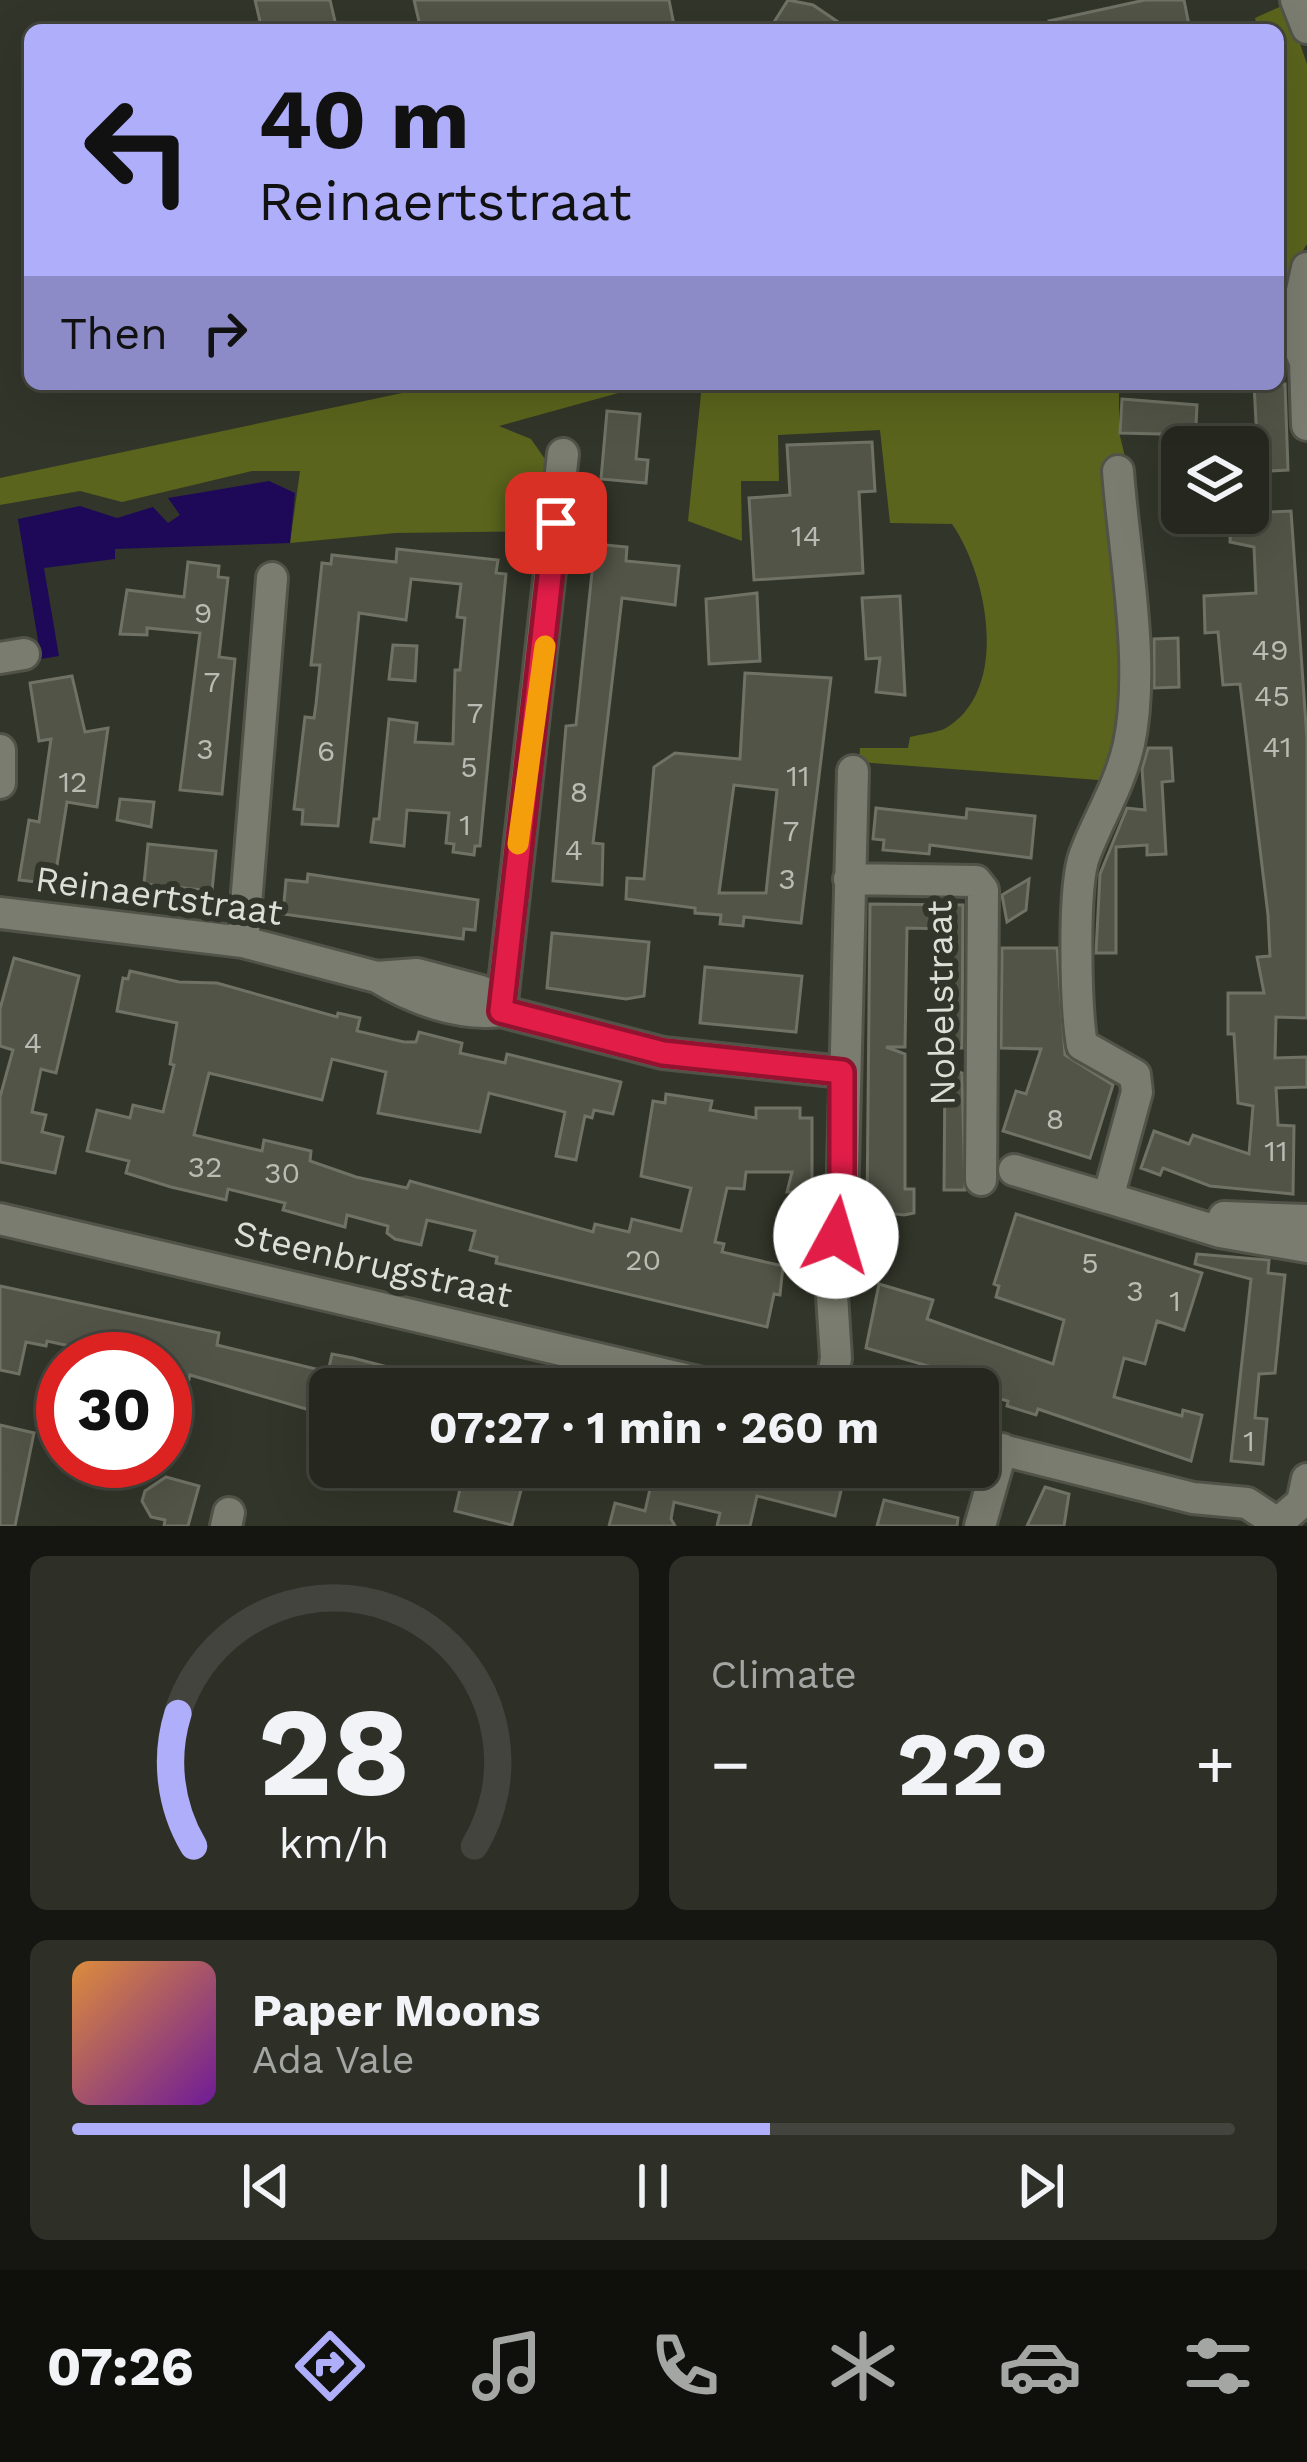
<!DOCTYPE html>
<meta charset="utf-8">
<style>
body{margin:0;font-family:"Work Sans",sans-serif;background:#2e3028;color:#f1f3f6;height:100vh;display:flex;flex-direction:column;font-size:45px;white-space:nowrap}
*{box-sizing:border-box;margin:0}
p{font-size:39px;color:#a4a6a4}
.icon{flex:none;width:66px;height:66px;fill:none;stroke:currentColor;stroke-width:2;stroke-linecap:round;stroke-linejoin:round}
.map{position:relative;height:1526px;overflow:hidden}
.drawer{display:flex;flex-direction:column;gap:30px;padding:30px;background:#151611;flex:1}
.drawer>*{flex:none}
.hud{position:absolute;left:24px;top:24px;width:1260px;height:366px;border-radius:18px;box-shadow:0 12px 48px #0002,0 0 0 3px #42443d;background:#afaefa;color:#111;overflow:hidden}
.buttons{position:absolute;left:1161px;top:426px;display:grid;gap:24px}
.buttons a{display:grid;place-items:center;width:108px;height:108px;border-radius:18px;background:#26281f;box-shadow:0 12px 48px #0002,0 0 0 3px #42443d;font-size:60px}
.speed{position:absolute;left:36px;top:1332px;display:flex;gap:24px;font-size:60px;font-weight:700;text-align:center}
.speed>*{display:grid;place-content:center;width:156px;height:156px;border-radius:50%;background:#26281f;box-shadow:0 12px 48px #0002,0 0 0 3px #42443d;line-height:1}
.speed .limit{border:18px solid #d22;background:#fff;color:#111}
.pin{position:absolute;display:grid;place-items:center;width:102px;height:102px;color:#fff;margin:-51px;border-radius:24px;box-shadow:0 6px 18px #0006}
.me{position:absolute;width:132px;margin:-66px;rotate:6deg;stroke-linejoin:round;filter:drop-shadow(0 0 9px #0008)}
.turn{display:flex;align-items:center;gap:42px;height:252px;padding:0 36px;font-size:54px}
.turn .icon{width:156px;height:156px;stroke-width:2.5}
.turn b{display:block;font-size:84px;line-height:102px}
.then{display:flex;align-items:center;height:114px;padding:0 36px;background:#0003;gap:24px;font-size:45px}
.big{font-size:90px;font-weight:700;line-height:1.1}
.drawer .widget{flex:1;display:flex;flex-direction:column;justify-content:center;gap:18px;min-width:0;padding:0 42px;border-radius:18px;background:#2e3028}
.drawer .dial{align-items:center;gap:0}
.dial svg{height:312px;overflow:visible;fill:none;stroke:#42443d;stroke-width:7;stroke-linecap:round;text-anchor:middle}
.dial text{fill:#f1f3f6;stroke:none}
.song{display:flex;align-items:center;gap:36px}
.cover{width:144px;height:144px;border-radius:18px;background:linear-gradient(135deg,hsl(30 70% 55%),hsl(280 70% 35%))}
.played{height:12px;border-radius:6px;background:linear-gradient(90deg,#afaefa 60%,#42443d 60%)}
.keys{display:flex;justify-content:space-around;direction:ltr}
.heat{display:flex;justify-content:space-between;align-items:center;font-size:66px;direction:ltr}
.drawer .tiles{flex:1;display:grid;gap:30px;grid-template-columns:1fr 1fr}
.widget:last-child{grid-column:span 2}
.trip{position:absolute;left:309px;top:1368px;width:690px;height:120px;border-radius:18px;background:#26281f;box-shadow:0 12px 48px #0002,0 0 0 3px #42443d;font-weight:700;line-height:120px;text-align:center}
.tab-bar{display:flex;height:192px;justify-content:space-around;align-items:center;background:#0f100c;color:#a4a6a4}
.tab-bar .icon{width:84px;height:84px}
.tab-bar .on{color:#afaefa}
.tab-bar b{font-size:54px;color:#f1f3f6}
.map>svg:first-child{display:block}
.green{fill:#5a641c}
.water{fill:#1e0958}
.building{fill:#525447;stroke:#6f7264;stroke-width:3;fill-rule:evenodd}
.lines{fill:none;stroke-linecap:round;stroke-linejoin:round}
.minor-casing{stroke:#515348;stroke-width:36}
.minor{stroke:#797c6e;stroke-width:30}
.route-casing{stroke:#92132f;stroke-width:30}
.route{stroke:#e11d48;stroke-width:21}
.slow{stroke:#f59e0b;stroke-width:21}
.labels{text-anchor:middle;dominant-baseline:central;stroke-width:12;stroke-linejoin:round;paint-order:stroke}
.number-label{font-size:30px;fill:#babcb3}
.street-label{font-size:36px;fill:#dddfd7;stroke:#323529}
</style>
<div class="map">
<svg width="1307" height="1526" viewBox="0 0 1307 1526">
<rect width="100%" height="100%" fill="#323529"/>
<path class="green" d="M 1286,4 L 1307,64 L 1307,244 L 1278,291 L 1278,178 L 1283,177 L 1278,30 L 1258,30 L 1255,18 Z
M 445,384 L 651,384 L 499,426 L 531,439 L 545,459 L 537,531 L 395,533 L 290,543 L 300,471 L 252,471 L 122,502 L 80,491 L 0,505 L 0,478 Z
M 702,384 L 1119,384 L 1119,432 L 1129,473 L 1127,682 L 1112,781 L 859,762 L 860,748 L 908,748 L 910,737 C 921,734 937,733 946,728 C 1011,689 987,574 952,524 L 890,523 L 880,430 L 778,435 L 779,481 L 741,481 L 742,541 L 688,521 Z"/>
<path class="water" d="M 269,481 L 295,493 L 290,543 L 115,549 L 115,559 L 44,568 L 59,656 L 41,659 L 18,519 L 80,506 L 117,518 L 153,507 L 168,523 L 180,515 L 168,498 Z"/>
<path class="building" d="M 255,0 L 330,0 L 337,30 L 262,30 Z
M 414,0 L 669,0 L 675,30 L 421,30 Z
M 788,0 L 813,5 L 850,30 L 769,30 Z
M 1145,0 L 1184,0 L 1190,30 L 1050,30 L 1049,21 Z
M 1254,384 L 1285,384 L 1288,470 L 1248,472 L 1248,442 L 1257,441 Z
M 1122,399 L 1197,405 L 1195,447 L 1162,450 L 1161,434 L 1120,433 Z
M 607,411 L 640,414 L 636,459 L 648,460 L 646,483 L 601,479 Z
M 872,442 L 875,491 L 859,492 L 863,573 L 754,580 L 749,498 L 790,495 L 787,445 Z
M 1291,511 L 1307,739 L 1307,1018 L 1276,1017 L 1275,1058 L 1307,1057 L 1307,1087 L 1276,1088 L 1278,1125 L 1294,1126 L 1293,1194 L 1210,1186 L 1163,1168 L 1160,1175 L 1141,1168 L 1154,1131 L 1189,1144 L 1193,1135 L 1249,1154 L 1253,1106 L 1238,1103 L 1234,1034 L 1228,1034 L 1228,993 L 1264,993 L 1257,957 L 1270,956 L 1268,915 L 1240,684 L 1223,685 L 1218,632 L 1205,633 L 1204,596 L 1256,593 L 1254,547 L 1230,542 L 1231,514 Z
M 595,544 L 627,547 L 626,561 L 679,566 L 675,605 L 622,598 L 593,843 L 603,844 L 602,885 L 553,881 L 566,726 L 576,725 Z
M 397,549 L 498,560 L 496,573 L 506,574 L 480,846 L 475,846 L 474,855 L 453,852 L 454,844 L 446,843 L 449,813 L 407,810 L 404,846 L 371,842 L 374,819 L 379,819 L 389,719 L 417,723 L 415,742 L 453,744 L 455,670 L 460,670 L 465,618 L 457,617 L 461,584 L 411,579 L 406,620 L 359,613 L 338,826 L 302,824 L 303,810 L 294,809 L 305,717 L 314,718 L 316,704 L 320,665 L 311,665 L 322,563 L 331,564 L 332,555 L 396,562 Z
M 188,562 L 219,566 L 218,577 L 228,578 L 219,657 L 235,659 L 222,794 L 180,790 L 200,633 L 147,628 L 147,635 L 120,634 L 127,590 L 184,597 Z
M 757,593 L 760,661 L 709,664 L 706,599 Z
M 900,596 L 905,695 L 876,692 L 880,658 L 866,659 L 862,598 Z
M 1178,638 L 1179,687 L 1154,688 L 1154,639 Z
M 393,645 L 417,646 L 415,681 L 389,679 Z
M 745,673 L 831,678 L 801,923 L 744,917 L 743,926 L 720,924 L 721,915 L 695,913 L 695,908 L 626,899 L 627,878 L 644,879 L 654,767 L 675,753 L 740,759 ZM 734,785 L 777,790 L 766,893 L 719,893 Z
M 72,676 L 85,732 L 108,728 L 97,807 L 67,802 L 54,884 L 19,880 L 29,820 L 39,822 L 51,739 L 39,741 L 30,683 Z
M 1148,748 L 1171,748 L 1173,781 L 1162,782 L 1166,854 L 1147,855 L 1147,845 L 1116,847 L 1116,953 L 1096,953 L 1100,874 L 1127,808 L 1145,810 L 1142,769 Z
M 120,799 L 154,802 L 151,827 L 117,820 Z
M 876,808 L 966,818 L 967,809 L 1035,816 L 1031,858 L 930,845 L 929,854 L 883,850 L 884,840 L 873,839 Z
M 148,844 L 216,851 L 212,891 L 144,884 Z
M 308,874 L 478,900 L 475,930 L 464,929 L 463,939 L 283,914 L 286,880 L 307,882 Z
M 1029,879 L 1026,910 L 1007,922 L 1002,895 Z
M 870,904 L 963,905 L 962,1048 L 945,1048 L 946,929 L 907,928 L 905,1047 L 886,1047 L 905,1054 L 905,1189 L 914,1189 L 914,1213 L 904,1215 L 867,1211 Z
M 552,933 L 649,942 L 644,996 L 626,999 L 547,988 Z
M 1002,948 L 1057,948 L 1065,1055 L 1113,1085 L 1090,1158 L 1003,1131 L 1016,1091 L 1026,1094 L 1041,1049 L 1001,1048 Z
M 14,958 L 79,976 L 56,1073 L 41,1069 L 32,1112 L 46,1115 L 42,1132 L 63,1137 L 55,1173 L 0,1162 L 0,1097 L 13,1050 L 0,1046 L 0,1009 Z
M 705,967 L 802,976 L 796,1032 L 700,1023 Z
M 130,971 L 179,982 L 217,983 L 337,1017 L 338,1013 L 360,1018 L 357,1031 L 404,1042 L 416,1042 L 419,1032 L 462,1043 L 460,1053 L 505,1063 L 507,1054 L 621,1082 L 613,1114 L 594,1110 L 592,1118 L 585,1116 L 576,1160 L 556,1156 L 565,1112 L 489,1093 L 480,1132 L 378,1113 L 386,1072 L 332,1059 L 322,1100 L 209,1073 L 194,1135 L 262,1151 L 264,1140 L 311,1151 L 310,1161 L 356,1177 L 407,1188 L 410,1181 L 593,1232 L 595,1224 L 629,1232 L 632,1219 L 681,1231 L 691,1188 L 641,1176 L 653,1101 L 665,1103 L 666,1094 L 712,1101 L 710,1110 L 756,1118 L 756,1108 L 800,1108 L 800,1118 L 812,1118 L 812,1192 L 787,1192 L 792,1172 L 746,1172 L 744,1189 L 727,1188 L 715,1242 L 724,1244 L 722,1252 L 783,1266 L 780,1295 L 774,1294 L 767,1327 L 496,1263 L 497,1257 L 470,1250 L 475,1231 L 427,1220 L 421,1245 L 395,1239 L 387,1233 L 388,1226 L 347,1215 L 345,1227 L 283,1210 L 285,1203 L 228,1189 L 226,1200 L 171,1187 L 126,1173 L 129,1161 L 87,1151 L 97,1110 L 130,1118 L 133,1105 L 163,1112 L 174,1065 L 170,1064 L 177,1023 L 117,1011 L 123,978 L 128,979 Z
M 945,1067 L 962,1073 L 965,1190 L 944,1190 Z
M 1016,1214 L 1202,1273 L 1184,1330 L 1157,1321 L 1145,1364 L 1124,1358 L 1114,1397 L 1182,1416 L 1183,1410 L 1202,1415 L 1191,1461 L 1038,1409 L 1036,1415 L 1007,1406 L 1008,1401 L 963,1389 L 966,1377 L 866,1348 L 879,1284 L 933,1300 L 927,1319 L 1053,1364 L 1064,1320 L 996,1297 L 999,1286 L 994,1284 Z
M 1197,1254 L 1269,1260 L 1268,1273 L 1285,1275 L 1275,1373 L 1259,1374 L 1255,1418 L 1267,1419 L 1263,1464 L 1231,1461 L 1251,1279 L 1195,1264 Z
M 0,1286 L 219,1333 L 217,1345 L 328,1372 L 332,1354 L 353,1358 L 442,1381 L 441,1389 L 330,1389 L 330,1416 L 190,1375 L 184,1400 L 165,1396 L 165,1359 L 90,1359 L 92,1351 L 47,1341 L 46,1346 L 26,1342 L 19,1374 L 0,1370 Z
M 0,1425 L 34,1433 L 15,1526 L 0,1526 Z
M 465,1467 L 527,1467 L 512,1525 L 455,1511 Z
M 655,1467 L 834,1467 L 846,1470 L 835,1516 L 757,1496 L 750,1526 L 717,1526 L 720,1513 L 674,1502 L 671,1519 L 675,1526 L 609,1526 L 615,1503 L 645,1511 Z
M 166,1477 L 199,1486 L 188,1526 L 164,1526 L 165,1520 L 151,1517 L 142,1501 L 145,1491 Z
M 1045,1487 L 1069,1494 L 1064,1526 L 1027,1526 Z
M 884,1500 L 958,1518 L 957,1526 L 877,1526 Z"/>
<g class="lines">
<defs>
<path id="minor" d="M 1296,0 L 1307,28
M 1307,268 L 1293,332 L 1305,362 L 1307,425
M 1118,471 C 1124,554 1146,663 1129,744 C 1120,785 1099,817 1085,854 C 1072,886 1076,1010 1082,1045 L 1135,1075 L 1137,1092 L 1108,1198 L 1220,1232 L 1307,1247
M 0,658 L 24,654
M 0,750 L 0,783
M 849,879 L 976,881 L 983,890 L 981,1180
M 0,913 L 243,942 L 377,977 L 417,974 L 481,991 L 501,1011 L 663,1053 L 842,1072
M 243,942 L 272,578
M 377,977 C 413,999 458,1016 501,1011 L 563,454
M 1014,1170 L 1108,1198
M 1224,1217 L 1307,1220
M 0,1219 L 728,1389
M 831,1389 L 836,1358 L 830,1264 L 842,1208 L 853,771
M 978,1444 L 1193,1498 L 1247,1503 L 1282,1526
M 1279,1522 L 1302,1502 L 1307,1479
M 226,1526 L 229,1513
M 980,1526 L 1002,1449"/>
</defs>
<use href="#minor" class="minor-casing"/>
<use href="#minor" class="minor"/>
</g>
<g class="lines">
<defs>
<path id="route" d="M 556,523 L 501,1011 L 663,1053 L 842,1072 L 842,1208 L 836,1236"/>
</defs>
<use href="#route" class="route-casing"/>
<use href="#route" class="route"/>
<path class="slow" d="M 518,844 L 545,646"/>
</g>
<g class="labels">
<g class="number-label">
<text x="806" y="535">14</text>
<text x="203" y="612">9</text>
<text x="1270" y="649">49</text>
<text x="212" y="681">7</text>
<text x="1272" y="695">45</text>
<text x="475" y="712">7</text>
<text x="1277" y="746">41</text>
<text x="205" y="748">3</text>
<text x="326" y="750">6</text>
<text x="469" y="766">5</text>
<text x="798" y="775">11</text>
<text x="73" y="781">12</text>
<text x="579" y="791">8</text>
<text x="465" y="824">1</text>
<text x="791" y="830">7</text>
<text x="574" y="849">4</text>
<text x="787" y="878">3</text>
<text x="33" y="1042">4</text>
<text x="1055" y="1118">8</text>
<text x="1276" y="1150">11</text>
<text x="205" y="1166">32</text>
<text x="282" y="1172">30</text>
<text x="643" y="1259">20</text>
<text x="1090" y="1262">5</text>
<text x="1135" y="1290">3</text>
<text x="1175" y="1300">1</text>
<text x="1249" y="1440">1</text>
</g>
<g class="street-label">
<text transform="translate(159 896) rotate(8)">Reinaertstraat</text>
<text transform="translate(941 1003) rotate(-91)">Nobelstraat</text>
<text transform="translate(373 1264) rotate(13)">Steenbrugstraat</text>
</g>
</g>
</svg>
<div class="buttons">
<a><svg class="icon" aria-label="layers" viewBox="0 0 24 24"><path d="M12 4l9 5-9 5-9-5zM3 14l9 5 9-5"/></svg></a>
</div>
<div class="speed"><div class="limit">30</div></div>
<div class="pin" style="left:556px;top:523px;background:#d93025"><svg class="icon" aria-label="arrive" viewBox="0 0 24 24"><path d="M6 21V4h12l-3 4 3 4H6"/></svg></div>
<svg class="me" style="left:836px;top:1236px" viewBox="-20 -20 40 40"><circle r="19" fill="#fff"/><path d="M0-13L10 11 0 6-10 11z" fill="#e11d48"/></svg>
<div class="trip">07:27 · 1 min · 260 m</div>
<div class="hud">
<div class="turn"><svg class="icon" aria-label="left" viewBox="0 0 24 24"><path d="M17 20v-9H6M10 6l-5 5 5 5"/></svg><div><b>40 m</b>Reinaertstraat</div></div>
<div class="then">Then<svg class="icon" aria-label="right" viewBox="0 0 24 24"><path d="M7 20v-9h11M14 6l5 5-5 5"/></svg></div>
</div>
</div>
<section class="drawer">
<div class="tiles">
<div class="widget dial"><svg viewBox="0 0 100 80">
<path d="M14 69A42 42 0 1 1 86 69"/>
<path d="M14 69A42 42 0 0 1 10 35" stroke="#afaefa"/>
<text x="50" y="56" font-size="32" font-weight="700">28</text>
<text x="50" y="72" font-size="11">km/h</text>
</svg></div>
<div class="widget"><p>Climate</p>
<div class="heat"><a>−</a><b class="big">22°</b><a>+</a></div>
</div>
<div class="widget">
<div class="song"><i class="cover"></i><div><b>Paper Moons</b><p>Ada Vale</p></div></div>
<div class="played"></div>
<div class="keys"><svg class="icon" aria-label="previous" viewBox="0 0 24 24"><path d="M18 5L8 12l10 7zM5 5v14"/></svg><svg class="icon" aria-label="pause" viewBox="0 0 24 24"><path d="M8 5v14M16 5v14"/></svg><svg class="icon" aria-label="next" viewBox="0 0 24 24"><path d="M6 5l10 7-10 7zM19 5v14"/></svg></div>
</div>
</div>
</section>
<nav class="tab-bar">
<b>07:26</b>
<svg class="icon on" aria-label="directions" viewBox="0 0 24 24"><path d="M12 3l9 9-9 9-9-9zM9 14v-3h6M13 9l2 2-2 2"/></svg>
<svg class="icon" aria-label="music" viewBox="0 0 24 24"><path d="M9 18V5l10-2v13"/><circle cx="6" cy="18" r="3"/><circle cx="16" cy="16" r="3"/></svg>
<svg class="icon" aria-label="phone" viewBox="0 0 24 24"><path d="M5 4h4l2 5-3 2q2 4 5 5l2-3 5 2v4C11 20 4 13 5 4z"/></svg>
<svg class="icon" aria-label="climate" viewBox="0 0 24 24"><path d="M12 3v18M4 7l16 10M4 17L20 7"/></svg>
<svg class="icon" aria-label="car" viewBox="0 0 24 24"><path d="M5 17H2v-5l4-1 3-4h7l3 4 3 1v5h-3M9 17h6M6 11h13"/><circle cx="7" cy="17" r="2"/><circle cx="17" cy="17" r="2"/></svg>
<svg class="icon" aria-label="filters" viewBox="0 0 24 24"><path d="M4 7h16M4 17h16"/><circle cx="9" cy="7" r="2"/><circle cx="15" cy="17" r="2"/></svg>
</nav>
